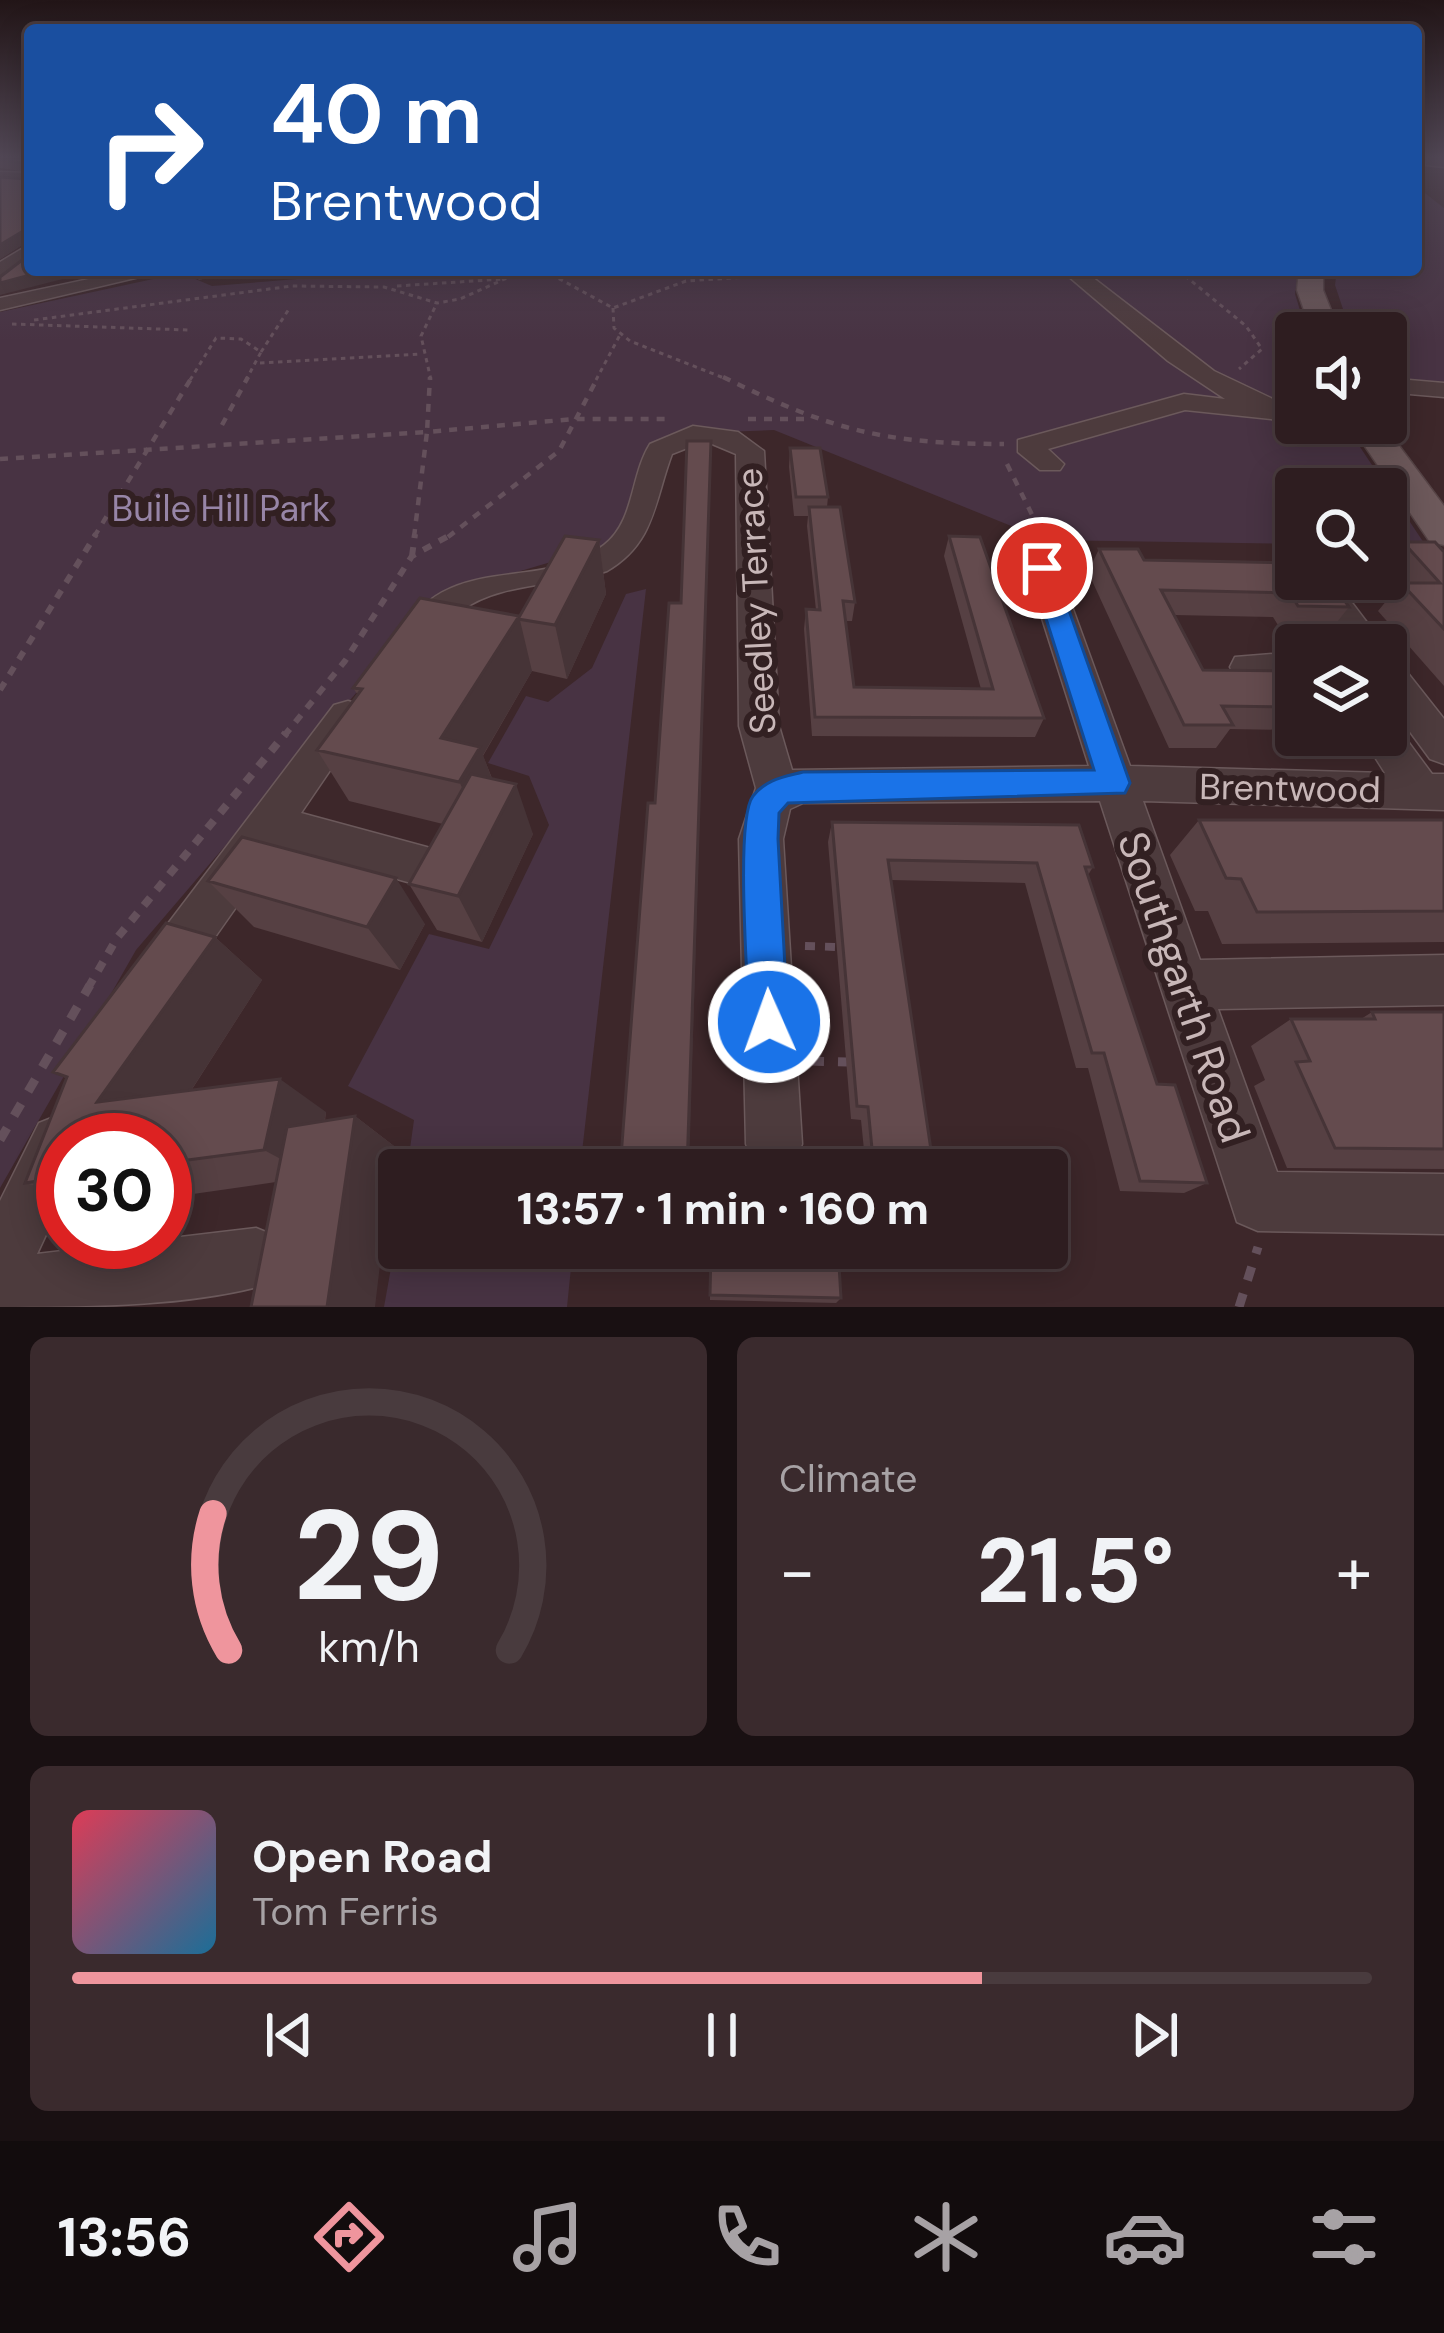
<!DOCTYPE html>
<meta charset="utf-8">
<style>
body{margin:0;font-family:"DM Sans",sans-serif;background:#3a2a2d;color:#f1f3f6;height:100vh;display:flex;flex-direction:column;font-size:45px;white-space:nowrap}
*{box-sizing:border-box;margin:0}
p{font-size:39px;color:#a7a2a5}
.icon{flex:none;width:66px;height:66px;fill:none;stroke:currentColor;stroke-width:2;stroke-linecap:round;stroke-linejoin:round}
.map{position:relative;height:1307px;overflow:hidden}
.details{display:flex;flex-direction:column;gap:30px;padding:30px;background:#191012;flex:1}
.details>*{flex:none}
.guide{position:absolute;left:24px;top:24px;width:1398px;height:252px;border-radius:12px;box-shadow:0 6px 30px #0003,0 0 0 3px #493b3e;background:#1a4fa0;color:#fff;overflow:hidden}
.controls{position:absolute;left:1275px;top:312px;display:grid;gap:24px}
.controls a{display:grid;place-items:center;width:132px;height:132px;border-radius:12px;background:#2e1d20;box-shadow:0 6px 30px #0003,0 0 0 3px #493b3e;font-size:60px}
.speed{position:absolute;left:36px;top:1113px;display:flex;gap:24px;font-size:60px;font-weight:700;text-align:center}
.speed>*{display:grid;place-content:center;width:156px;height:156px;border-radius:50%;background:#2e1d20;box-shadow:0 6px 30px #0003,0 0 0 3px #493b3e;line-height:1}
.speed .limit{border:18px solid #d22;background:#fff;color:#111}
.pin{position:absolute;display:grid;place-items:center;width:102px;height:102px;color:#fff;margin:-51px;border:6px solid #fff;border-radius:50%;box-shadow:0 3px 12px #0007}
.me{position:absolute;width:132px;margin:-66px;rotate:358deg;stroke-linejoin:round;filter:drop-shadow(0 0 9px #0008)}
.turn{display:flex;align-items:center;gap:42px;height:252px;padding:0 48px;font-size:54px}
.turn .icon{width:156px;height:156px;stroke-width:2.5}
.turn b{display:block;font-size:84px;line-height:102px}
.big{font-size:90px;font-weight:800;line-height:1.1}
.details .card{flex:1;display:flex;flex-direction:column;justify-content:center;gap:18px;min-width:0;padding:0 42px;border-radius:18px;background:#3a2a2d}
.details .dial{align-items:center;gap:0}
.dial svg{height:312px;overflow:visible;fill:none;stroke:#493b3e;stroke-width:7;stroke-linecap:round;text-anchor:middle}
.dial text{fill:#f1f3f6;stroke:none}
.song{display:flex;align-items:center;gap:36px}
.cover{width:144px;height:144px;border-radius:18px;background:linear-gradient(135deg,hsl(350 70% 55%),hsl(200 70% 35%))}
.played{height:12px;border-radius:6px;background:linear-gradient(90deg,#ef959d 70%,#493b3e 70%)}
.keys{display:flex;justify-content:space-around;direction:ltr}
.heat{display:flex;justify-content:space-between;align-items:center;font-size:66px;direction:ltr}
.details .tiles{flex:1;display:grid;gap:30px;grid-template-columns:1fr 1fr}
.card:last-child{grid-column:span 2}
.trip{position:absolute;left:378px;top:1149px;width:690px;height:120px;border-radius:12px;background:#2e1d20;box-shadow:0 6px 30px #0003,0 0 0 3px #493b3e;font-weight:800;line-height:120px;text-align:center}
.dock{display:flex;height:192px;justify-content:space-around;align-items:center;background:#120c0d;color:#a7a2a5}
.dock .icon{width:84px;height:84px}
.dock .current{color:#ef959d}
.dock b{font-size:54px;color:#f1f3f6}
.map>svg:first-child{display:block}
.green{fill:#483343}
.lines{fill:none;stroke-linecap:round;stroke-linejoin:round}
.minor-casing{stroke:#6b595b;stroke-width:3}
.major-casing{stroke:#564446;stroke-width:3}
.path-far4{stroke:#64505b;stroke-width:3;stroke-dasharray:4.5 4.5;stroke-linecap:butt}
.path-far3{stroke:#64505b;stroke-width:4.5;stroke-dasharray:8 8;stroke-linecap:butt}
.path-far2{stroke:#64505b;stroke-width:6;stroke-dasharray:9 9;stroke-linecap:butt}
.path-far1{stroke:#64505b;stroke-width:8;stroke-dasharray:10 10;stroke-linecap:butt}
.path{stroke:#64505b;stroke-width:9;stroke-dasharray:14 14;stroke-linecap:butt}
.minor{fill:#4d3b3d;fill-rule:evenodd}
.major{fill:#6d595b;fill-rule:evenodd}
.wall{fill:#564043}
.shaded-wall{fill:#463437}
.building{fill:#644b4e;stroke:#463437;stroke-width:3}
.route{fill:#1a73e8;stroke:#114b97;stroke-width:3}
.labels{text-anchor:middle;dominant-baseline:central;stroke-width:12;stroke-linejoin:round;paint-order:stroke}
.park-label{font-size:36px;fill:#9785a7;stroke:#322022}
.street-label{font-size:36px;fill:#c8b7b8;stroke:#322022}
.near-street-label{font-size:42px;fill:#c8b7b8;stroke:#322022}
</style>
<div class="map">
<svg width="1444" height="1307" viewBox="0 0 1444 1307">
<rect width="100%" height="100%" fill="#3d272a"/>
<path class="green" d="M 1416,186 L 1444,208 L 1444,383 L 1386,378 L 1386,333 L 1351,333 L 1335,285 L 1337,270 L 1416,270 Z
M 465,270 L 1298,270 L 1295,294 L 1307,333 L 1296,333 L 1296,423 L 1344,423 L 1426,546 L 1386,545 L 1386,489 L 1296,489 L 1296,544 L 1046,540 L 774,430 L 669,434 L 645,534 L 440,595 L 136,950 L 0,1188 L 0,312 L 181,273 L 212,286 L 297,279 L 456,277 Z
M 646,589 L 580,1170 L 407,1170 L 414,1120 L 348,1086 L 429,934 L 489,949 L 549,825 L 529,776 L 488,763 L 526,696 L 548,702 L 592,668 L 626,594 Z
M 399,1223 L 399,1248 L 573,1248 L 567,1307 L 384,1307 Z"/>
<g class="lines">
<defs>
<path id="minor" d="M 1428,158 L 1444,158 L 1444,167 L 1426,165 Z
M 0,172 L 30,173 L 30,183 L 0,182 Z
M 30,244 L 30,259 L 0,277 L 0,262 Z
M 131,270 L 169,270 L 0,310 L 0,298 Z
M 1061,270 L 1083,270 L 1214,371 L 1296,410 L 1296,423 L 1359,423 L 1384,433 L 1371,441 L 1271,419 L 1185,410 L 1048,449 L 1064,464 L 1060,470 L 1040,470 L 1018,452 L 1018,440 L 1184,394 L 1225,399 L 1168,361 Z
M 1386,378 L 1444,383 L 1444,397 L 1386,392 Z
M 693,426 L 738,432 L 764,451 L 779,726 L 792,770 L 1089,766 L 1026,568 L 1042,557 L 1058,568 L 1130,766 L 1385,773 L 1361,735 L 1386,735 L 1386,721 L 1395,724 L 1432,774 L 1444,774 L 1444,810 L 1143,801 L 1200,960 L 1444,955 L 1444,1005 L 1218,1009 L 1277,1172 L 1444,1174 L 1444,1234 L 1258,1231 L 1237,1222 L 1100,801 L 803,803 L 790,809 L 783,839 L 802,1144 L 794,1164 L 780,1170 L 754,1164 L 746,1144 L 739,839 L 756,788 L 739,726 L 736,454 L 705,441 L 672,454 C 654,502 655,543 607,571 C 562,586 499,582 461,611 C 441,627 432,656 403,647 L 397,638 C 450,547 539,595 604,545 C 635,521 630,476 650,444 Z
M 1300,579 L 1334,579 L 1384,645 L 1347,645 Z
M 1296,652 L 1296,680 L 1235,677 L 1230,667 L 1235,657 Z
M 1386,658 L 1399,662 L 1444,719 L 1444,764 L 1430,759 L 1386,699 Z
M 348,701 L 362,705 L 367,716 L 301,813 L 445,852 L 451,867 L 445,882 L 429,888 L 279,846 L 182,984 L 165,992 L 148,984 L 140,967 L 148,950 L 334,705 Z
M 59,1115 L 79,1123 L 86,1140 L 63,1140 L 63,1198 L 37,1254 L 256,1228 L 278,1237 L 287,1259 L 278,1281 C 199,1307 84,1307 0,1307 L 0,1201 L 39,1123 Z"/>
<path id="major" d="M 1299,270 L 1323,270 L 1323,290 L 1340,333 L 1312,333 L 1297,290 Z
M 1349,423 L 1382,423 L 1444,506 L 1444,545 L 1430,542 Z"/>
</defs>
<use href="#minor" class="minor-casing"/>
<use href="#major" class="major-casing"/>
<path class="path-far4" d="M 543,270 L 613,308 L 686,281 L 855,270
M 1178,270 L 1246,326 L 1262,349 L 1239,369
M 397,286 L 504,279
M 613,308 L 614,328 L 630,341 L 729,380
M 34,320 L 292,286 L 384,287 L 437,303 L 460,299 L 525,270
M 12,324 L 188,330
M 261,352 L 289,309
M 260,363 L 420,354
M 190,380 L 216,338 L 241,339 L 261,352 L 246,380
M 431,380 L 421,336 L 437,303
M 596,380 L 621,333"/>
<path class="path-far3" d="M 723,377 C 831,430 883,444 1004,444
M 748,419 L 807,419
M 222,425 L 248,377
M 0,459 L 427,432 L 430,377
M 1007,464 L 1043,537
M 94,537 L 192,377
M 414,537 L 427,432 L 574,419 L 669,419
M 448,537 L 559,451 L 598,377"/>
<path class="path-far2" d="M 1041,534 L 1046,544
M 412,556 L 415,534
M 0,690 L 96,534
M 284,736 L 345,661 L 412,556 L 452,534"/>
<path class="path-far1" d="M 805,946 L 837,947
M 88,988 L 117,938 L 286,733"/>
<path class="path" d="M 810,1061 L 847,1062
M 0,1140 L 90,985
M 1239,1307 L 1258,1247"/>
<use href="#minor" class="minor"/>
<use href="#major" class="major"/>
</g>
<path class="wall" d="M 0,158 L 30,158 L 30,245 L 28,241 L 0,259 L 0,177 L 25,179 L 27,172 L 0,168 Z
M 176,270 L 225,270 L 200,280 Z
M 790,448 L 828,497 L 827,507 L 855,602 L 852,621 L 845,621 L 854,687 L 981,689 L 944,556 L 949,536 L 1044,718 L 1035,737 L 812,736 L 804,629 L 806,609 L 816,610 L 807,526 L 808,516 L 794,516 L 789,467 Z
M 599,540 L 606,594 L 567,679 L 532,671 L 483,756 L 492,778 L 533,834 L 482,942 L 437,930 L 409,884 L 443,824 L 349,801 L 317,750 L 358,695 L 353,688 L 519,616 Z
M 1403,542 L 1444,552 L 1444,686 L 1378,611 L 1397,588 L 1386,575 L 1386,564 Z
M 1099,549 L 1349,607 L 1330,631 L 1281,630 L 1273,617 L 1174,615 L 1203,670 L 1296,671 L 1296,730 L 1230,729 L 1216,748 L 1169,748 L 1088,572 Z
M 1199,820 L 1444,820 L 1444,942 L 1222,944 L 1208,911 L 1195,911 L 1170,855 Z
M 832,822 L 1093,867 L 1088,875 L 1157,1084 L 1207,1183 L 1184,1193 L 1120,1191 L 1088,1068 L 1076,1068 L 1025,883 L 891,880 L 934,1170 L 866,1170 L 861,1120 L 851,1119 L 828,842 Z
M 208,881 L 425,924 L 400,970 L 254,927 Z
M 215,937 L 262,980 L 191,1091 L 326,1112 L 325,1121 L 355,1116 L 394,1146 L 276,1182 L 165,1198 L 165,1140 L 63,1140 L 63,1194 L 25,1183 L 66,1078 L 53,1072 Z
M 1372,1012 L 1444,1012 L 1444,1169 L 1287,1168 L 1254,1086 L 1265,1080 L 1251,1046 L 1291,1019 L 1361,1019 Z
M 710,1295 L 841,1298 L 836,1303 L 710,1300 Z"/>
<path class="shaded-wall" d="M 25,230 L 30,240 L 0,259 L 0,245 Z
M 49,270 L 98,270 L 0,295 L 0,283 Z
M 196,270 L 225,270 L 200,280 Z
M 711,441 L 689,1170 L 687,1170 Z
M 599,540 L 606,594 L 567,679 L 555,625 Z
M 519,616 L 532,671 L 483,755 L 499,798 L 481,833 L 441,738 Z
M 516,784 L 533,834 L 482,942 L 458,896 Z
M 396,878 L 425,924 L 400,970 L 367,927 Z
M 215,937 L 262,980 L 163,1134 L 97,1102 Z
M 280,1079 L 326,1112 L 314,1177 L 264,1150 Z
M 355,1116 L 394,1146 L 375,1307 L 327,1307 Z"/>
<path class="building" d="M 0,158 L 30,158 L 30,242 L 25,230 L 0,245 L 0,177 L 25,179 L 30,164 L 0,160 Z
M 30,254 L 30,270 L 49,270 L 0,283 L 0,277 Z
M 687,441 L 711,441 L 687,1170 L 620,1170 L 648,803 L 655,803 L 669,603 L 681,603 Z
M 790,448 L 820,448 L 828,497 L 796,497 Z
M 809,507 L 840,507 L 855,602 L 843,601 L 854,687 L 993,689 L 949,536 L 980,537 L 1044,718 L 815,717 L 806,609 L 820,610 Z
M 565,536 L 599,540 L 555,625 L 518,619 Z
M 1403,542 L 1435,542 L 1444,552 L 1444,629 L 1401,583 L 1440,583 Z
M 1099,549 L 1138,549 L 1144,560 L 1296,563 L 1296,579 L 1329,579 L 1349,607 L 1298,606 L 1290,593 L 1161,590 L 1203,670 L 1296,671 L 1296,707 L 1222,706 L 1233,725 L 1184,725 Z
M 420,598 L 519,616 L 441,738 L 480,747 L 459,782 L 317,750 L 362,689 L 353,688 Z
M 471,774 L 516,784 L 458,896 L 409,884 Z
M 1199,820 L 1444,820 L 1444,911 L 1257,912 L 1241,879 L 1226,878 Z
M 832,822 L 1079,825 L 1093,867 L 1085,867 L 1157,1084 L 1175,1085 L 1207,1183 L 1140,1181 L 1104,1053 L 1092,1053 L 1037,863 L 888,860 L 934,1170 L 874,1170 L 868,1107 L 857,1106 Z
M 242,837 L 396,878 L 367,927 L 208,881 Z
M 166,923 L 215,937 L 97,1102 L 280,1079 L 264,1150 L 165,1163 L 165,1140 L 63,1140 L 63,1177 L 25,1183 L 67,1077 L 53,1072 Z
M 1372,1012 L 1444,1012 L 1444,1149 L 1335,1148 L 1296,1062 L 1310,1061 L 1291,1019 L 1375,1019 Z
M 355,1116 L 327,1307 L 251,1307 L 287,1127 Z
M 711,1248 L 838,1248 L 841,1298 L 710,1295 Z"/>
<linearGradient id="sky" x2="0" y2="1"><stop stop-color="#221517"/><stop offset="0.46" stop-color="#514755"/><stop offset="1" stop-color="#514755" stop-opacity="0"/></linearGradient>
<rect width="1444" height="341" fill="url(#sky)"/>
<path class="route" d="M 1042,560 L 1054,568 L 1130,783 L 1125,793 L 788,803 L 779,813 L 778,839 L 788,1022 L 782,1036 L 769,1041 L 755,1036 L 749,1022 C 748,983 735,819 753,796 C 766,779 784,777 803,772 L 1094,770 L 1030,568 Z"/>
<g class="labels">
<g class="park-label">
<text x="221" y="508">Buile Hill Park</text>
</g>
<g class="street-label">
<text transform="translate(756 601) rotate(-93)">Seedley Terrace</text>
<text transform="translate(1290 788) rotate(1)">Brentwood</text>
</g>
<g class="near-street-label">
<text transform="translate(1184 987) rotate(71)">Southgarth Road</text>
</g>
</g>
</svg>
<div class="controls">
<a><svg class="icon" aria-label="sound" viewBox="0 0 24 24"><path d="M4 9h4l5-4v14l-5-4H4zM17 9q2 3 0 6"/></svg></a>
<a><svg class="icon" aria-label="search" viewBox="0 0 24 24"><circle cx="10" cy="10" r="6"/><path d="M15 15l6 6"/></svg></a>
<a><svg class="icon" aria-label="layers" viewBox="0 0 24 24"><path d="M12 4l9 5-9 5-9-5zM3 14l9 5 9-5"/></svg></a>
</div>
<div class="speed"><div class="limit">30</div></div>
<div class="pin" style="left:1042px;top:568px;background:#d93025"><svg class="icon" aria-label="arrive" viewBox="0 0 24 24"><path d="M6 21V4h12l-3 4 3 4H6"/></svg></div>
<svg class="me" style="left:769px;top:1022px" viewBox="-20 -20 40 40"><circle r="17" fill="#1a73e8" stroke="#fff" stroke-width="3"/><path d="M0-11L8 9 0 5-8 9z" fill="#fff"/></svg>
<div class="trip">13:57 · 1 min · 160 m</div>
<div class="guide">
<div class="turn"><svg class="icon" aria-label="right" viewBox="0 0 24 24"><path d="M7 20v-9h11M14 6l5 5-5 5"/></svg><div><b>40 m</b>Brentwood</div></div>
</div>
</div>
<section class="details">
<div class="tiles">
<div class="card dial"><svg viewBox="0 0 100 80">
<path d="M14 69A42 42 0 1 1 86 69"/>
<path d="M14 69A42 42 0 0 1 10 34" stroke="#ef959d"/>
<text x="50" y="56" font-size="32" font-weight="700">29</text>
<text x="50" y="72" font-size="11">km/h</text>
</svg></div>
<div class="card"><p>Climate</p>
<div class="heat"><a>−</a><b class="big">21.5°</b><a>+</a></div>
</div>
<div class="card">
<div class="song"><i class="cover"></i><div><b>Open Road</b><p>Tom Ferris</p></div></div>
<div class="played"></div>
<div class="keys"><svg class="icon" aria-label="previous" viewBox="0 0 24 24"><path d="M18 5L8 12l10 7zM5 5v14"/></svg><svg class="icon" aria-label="pause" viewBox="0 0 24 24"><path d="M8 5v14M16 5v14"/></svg><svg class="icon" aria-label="next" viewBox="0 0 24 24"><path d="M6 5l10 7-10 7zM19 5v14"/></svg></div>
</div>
</div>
</section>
<nav class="dock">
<b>13:56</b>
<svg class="icon current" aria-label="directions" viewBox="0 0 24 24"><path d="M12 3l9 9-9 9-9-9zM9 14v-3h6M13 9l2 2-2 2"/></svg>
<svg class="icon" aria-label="music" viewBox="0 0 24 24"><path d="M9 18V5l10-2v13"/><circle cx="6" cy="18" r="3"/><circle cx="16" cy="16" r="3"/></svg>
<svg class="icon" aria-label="phone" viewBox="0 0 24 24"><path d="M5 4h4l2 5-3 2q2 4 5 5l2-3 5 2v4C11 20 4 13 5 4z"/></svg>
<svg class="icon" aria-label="climate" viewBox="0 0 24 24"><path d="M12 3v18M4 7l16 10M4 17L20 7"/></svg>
<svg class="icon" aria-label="car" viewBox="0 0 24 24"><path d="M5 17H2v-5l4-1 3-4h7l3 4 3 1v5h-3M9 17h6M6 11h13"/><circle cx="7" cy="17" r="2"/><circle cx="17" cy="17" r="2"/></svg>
<svg class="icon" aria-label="filters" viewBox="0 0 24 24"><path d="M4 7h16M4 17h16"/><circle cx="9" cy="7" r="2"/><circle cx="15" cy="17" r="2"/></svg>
</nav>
